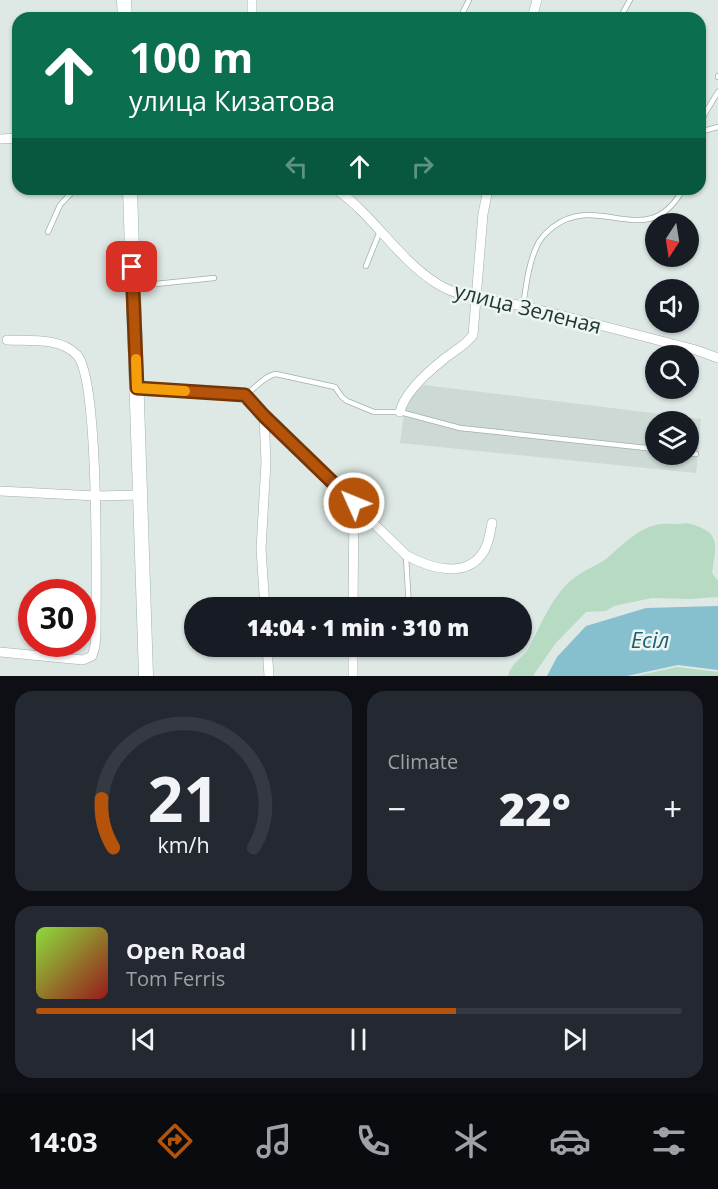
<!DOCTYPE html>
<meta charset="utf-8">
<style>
body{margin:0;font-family:"Open Sans",sans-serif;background:#242831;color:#f1f3f6;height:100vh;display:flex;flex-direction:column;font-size:22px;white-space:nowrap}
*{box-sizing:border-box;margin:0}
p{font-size:20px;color:#9ea1a6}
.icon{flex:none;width:33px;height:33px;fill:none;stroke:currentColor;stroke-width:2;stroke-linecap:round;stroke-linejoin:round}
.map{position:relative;height:676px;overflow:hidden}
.panel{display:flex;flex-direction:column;gap:15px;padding:15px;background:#0d0f14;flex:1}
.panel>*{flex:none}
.top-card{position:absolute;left:12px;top:12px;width:694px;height:183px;border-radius:18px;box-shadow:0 2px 4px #0004;background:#0b6e4f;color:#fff;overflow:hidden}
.needle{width:39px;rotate:192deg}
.buttons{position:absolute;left:645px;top:213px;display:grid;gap:12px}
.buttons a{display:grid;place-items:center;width:54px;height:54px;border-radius:50%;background:#171b24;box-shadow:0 2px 4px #0004;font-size:30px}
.speed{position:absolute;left:18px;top:579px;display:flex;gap:12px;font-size:30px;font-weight:700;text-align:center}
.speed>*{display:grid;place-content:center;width:78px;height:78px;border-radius:50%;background:#171b24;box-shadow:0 2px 4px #0004;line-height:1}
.speed .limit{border:9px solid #d22;background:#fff;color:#111}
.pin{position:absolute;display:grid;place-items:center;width:51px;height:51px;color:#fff;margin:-26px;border-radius:12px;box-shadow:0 3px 9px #0006}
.me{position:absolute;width:66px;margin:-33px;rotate:314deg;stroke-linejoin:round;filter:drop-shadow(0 0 4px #0008)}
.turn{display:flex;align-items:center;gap:21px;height:126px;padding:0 18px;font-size:27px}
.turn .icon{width:78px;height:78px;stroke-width:2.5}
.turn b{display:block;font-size:42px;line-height:51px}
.lanes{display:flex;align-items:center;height:57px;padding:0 18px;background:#0003;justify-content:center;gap:30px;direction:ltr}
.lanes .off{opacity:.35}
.big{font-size:45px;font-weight:800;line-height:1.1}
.panel .card{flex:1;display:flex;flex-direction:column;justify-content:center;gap:9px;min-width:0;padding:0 21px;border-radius:18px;background:#242831}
.panel .dial{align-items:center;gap:0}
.dial svg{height:156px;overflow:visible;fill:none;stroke:#363941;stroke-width:7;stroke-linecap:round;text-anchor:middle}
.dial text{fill:#f1f3f6;stroke:none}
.song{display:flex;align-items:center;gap:18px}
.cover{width:72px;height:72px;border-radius:9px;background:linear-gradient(135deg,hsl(90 70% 55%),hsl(0 70% 35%))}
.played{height:6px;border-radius:3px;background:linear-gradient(90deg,#b45309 65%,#363941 65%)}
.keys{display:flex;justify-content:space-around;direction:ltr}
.heat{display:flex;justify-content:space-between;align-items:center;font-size:33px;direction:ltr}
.panel .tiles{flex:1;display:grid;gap:15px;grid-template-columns:1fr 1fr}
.card:last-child{grid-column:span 2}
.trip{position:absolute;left:184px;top:597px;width:348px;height:60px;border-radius:30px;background:#171b24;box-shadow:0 2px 4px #0004;font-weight:800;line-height:60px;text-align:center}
.menu{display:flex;height:96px;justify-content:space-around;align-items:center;background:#090b0e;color:#9ea1a6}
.menu .icon{width:42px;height:42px}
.menu .on{color:#b45309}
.menu b{font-size:27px;color:#f1f3f6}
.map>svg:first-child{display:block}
.built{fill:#ccd9d4;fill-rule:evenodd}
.green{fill:#b7dac2}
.water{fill:#86bfce}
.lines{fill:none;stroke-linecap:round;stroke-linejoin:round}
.lane-casing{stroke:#a1b0ac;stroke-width:6}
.street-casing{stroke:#a1b0ac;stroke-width:10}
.secondary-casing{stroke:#9db5ad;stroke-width:15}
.lane{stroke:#fff;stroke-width:4.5}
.street{stroke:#fff;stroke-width:9}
.secondary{stroke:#fff;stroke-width:14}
.route-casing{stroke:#753606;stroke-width:15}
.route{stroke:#b45309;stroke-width:10}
.slow{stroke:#f59e0b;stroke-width:10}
.labels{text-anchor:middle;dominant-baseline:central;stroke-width:5;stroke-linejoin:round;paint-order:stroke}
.street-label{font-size:21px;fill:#203833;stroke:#eef6f2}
.water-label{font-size:22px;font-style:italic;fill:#1c5f72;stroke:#eef6f2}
</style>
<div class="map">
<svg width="718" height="676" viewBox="0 0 718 676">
<rect width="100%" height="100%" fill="#dee9e5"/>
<path class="built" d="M 424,385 L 701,419 L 696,473 L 400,443 L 405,405 L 409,397 ZM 656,422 L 688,422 L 688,454 L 656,454 Z"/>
<path class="green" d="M 687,523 C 718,531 718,539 712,573 L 718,581 L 718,597 L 690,599 L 652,598 L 614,606 L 606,611 L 586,612 L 555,644 L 533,676 L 508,676 C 511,664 519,660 527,651 C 540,628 552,594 574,578 C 584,570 596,566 606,559 C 622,546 637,528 660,524 C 669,523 678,525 687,523 Z
M 677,667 L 718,672 L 718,676 L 636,676 Z"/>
<path class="water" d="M 718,606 L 718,670 L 678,665 L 627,676 L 547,676 L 557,657 L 586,626 L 646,608 Z"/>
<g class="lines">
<defs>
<path id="lane" d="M 460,18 L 469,0
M 620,18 L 630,0
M 718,76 L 718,77
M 700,127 L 704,115 L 718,92
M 700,132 L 718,127
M 48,232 L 60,205 L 75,189
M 366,266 L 380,231
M 136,286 L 214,278
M 523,306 C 526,287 528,266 536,248 C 539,239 546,233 553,227 C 599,191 648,254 683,189
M 245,395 C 255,389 265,375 276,374 L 335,387 L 342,397 L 347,401 L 374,412 L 400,412 L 460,428 L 656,449
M 688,453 L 696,454
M 406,556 L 409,608"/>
<path id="street" d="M 252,0 L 252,18
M 532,18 L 537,0
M 0,139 L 18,138
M 336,189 C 374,216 397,258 436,283 C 460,299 495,300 523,306 C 581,320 638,335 696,350 L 718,358
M 137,388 L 240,394 L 252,400 L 264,416 L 266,462 L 261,549 L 265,608
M 400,412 C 404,393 429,371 444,359 C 454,351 466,345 473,335 L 483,214 L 488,189
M 264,416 L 406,555 C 429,568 467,580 484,551 C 489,543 490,532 492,523
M 0,491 L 96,496 L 141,495
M 353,608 L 354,503
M 267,646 L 269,676
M 0,652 L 83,660 L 92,656 L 95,646 L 96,634 C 96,590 100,380 77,355 C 60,337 29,341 7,340
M 353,676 L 353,646"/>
<path id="secondary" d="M 124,0 L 125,18
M 130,189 L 146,676"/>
</defs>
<use href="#lane" class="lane-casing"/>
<use href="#street" class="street-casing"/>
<use href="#secondary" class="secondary-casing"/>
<use href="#lane" class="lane"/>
<use href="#street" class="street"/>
<use href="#secondary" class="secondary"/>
</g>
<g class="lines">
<defs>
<path id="route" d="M 132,267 L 137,388 L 245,395 L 264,416 L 354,503"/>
</defs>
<use href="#route" class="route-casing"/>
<use href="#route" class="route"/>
<path class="slow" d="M 136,359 L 137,388 L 185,391"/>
</g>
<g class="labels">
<g class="street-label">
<text transform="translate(528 308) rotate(14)">улица Зеленая</text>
</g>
<g class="water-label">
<text x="650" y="639">Есіл</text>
</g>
</g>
</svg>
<div class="buttons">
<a><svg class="needle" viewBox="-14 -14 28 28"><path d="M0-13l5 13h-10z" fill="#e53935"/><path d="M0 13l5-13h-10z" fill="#9ea1a6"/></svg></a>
<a><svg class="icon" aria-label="sound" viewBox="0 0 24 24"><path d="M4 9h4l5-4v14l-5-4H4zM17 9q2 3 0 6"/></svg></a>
<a><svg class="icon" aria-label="search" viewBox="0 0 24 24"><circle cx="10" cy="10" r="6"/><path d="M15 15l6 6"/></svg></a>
<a><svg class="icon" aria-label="layers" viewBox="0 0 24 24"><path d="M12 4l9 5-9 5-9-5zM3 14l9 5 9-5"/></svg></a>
</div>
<div class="speed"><div class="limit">30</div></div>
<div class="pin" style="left:132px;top:267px;background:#d93025"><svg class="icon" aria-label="arrive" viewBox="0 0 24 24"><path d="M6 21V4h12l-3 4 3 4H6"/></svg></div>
<svg class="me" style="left:354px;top:503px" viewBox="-20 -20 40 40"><circle r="17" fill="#b45309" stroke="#fff" stroke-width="3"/><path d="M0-11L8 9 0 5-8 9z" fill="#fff"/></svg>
<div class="trip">14:04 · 1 min · 310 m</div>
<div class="top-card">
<div class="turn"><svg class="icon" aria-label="ahead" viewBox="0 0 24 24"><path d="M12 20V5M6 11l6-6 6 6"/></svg><div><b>100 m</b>улица Кизатова</div></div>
<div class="lanes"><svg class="icon off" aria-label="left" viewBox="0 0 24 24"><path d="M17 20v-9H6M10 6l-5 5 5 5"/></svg><svg class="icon" aria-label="ahead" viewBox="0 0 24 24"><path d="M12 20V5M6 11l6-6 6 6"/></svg><svg class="icon off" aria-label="right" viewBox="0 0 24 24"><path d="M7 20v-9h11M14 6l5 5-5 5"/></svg></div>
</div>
</div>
<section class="panel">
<div class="tiles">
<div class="card dial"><svg viewBox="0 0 100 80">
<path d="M14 69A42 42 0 1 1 86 69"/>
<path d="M14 69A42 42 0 0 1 8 44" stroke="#b45309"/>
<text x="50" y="56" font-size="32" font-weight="700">21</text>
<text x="50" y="72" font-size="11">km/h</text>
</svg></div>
<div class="card"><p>Climate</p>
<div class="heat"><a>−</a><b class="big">22°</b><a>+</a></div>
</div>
<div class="card">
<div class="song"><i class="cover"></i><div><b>Open Road</b><p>Tom Ferris</p></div></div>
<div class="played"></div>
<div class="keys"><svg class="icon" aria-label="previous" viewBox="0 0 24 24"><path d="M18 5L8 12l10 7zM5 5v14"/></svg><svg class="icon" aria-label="pause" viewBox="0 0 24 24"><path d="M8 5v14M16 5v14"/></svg><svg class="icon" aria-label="next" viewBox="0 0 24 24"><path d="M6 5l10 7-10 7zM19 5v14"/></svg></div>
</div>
</div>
</section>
<nav class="menu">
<b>14:03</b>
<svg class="icon on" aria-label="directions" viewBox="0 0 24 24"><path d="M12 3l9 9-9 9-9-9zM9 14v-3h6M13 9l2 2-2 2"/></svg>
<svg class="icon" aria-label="music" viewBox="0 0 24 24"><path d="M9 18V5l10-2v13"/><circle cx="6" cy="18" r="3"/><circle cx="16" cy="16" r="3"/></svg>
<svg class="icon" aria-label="phone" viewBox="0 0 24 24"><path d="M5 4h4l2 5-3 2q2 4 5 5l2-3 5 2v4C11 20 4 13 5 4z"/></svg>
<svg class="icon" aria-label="climate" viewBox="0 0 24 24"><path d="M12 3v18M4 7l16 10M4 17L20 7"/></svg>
<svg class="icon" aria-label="car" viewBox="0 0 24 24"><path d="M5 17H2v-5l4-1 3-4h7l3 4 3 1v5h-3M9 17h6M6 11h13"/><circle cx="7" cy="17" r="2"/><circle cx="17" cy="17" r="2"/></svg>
<svg class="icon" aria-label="filters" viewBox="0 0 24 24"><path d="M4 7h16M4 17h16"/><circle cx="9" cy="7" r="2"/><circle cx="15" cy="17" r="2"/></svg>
</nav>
